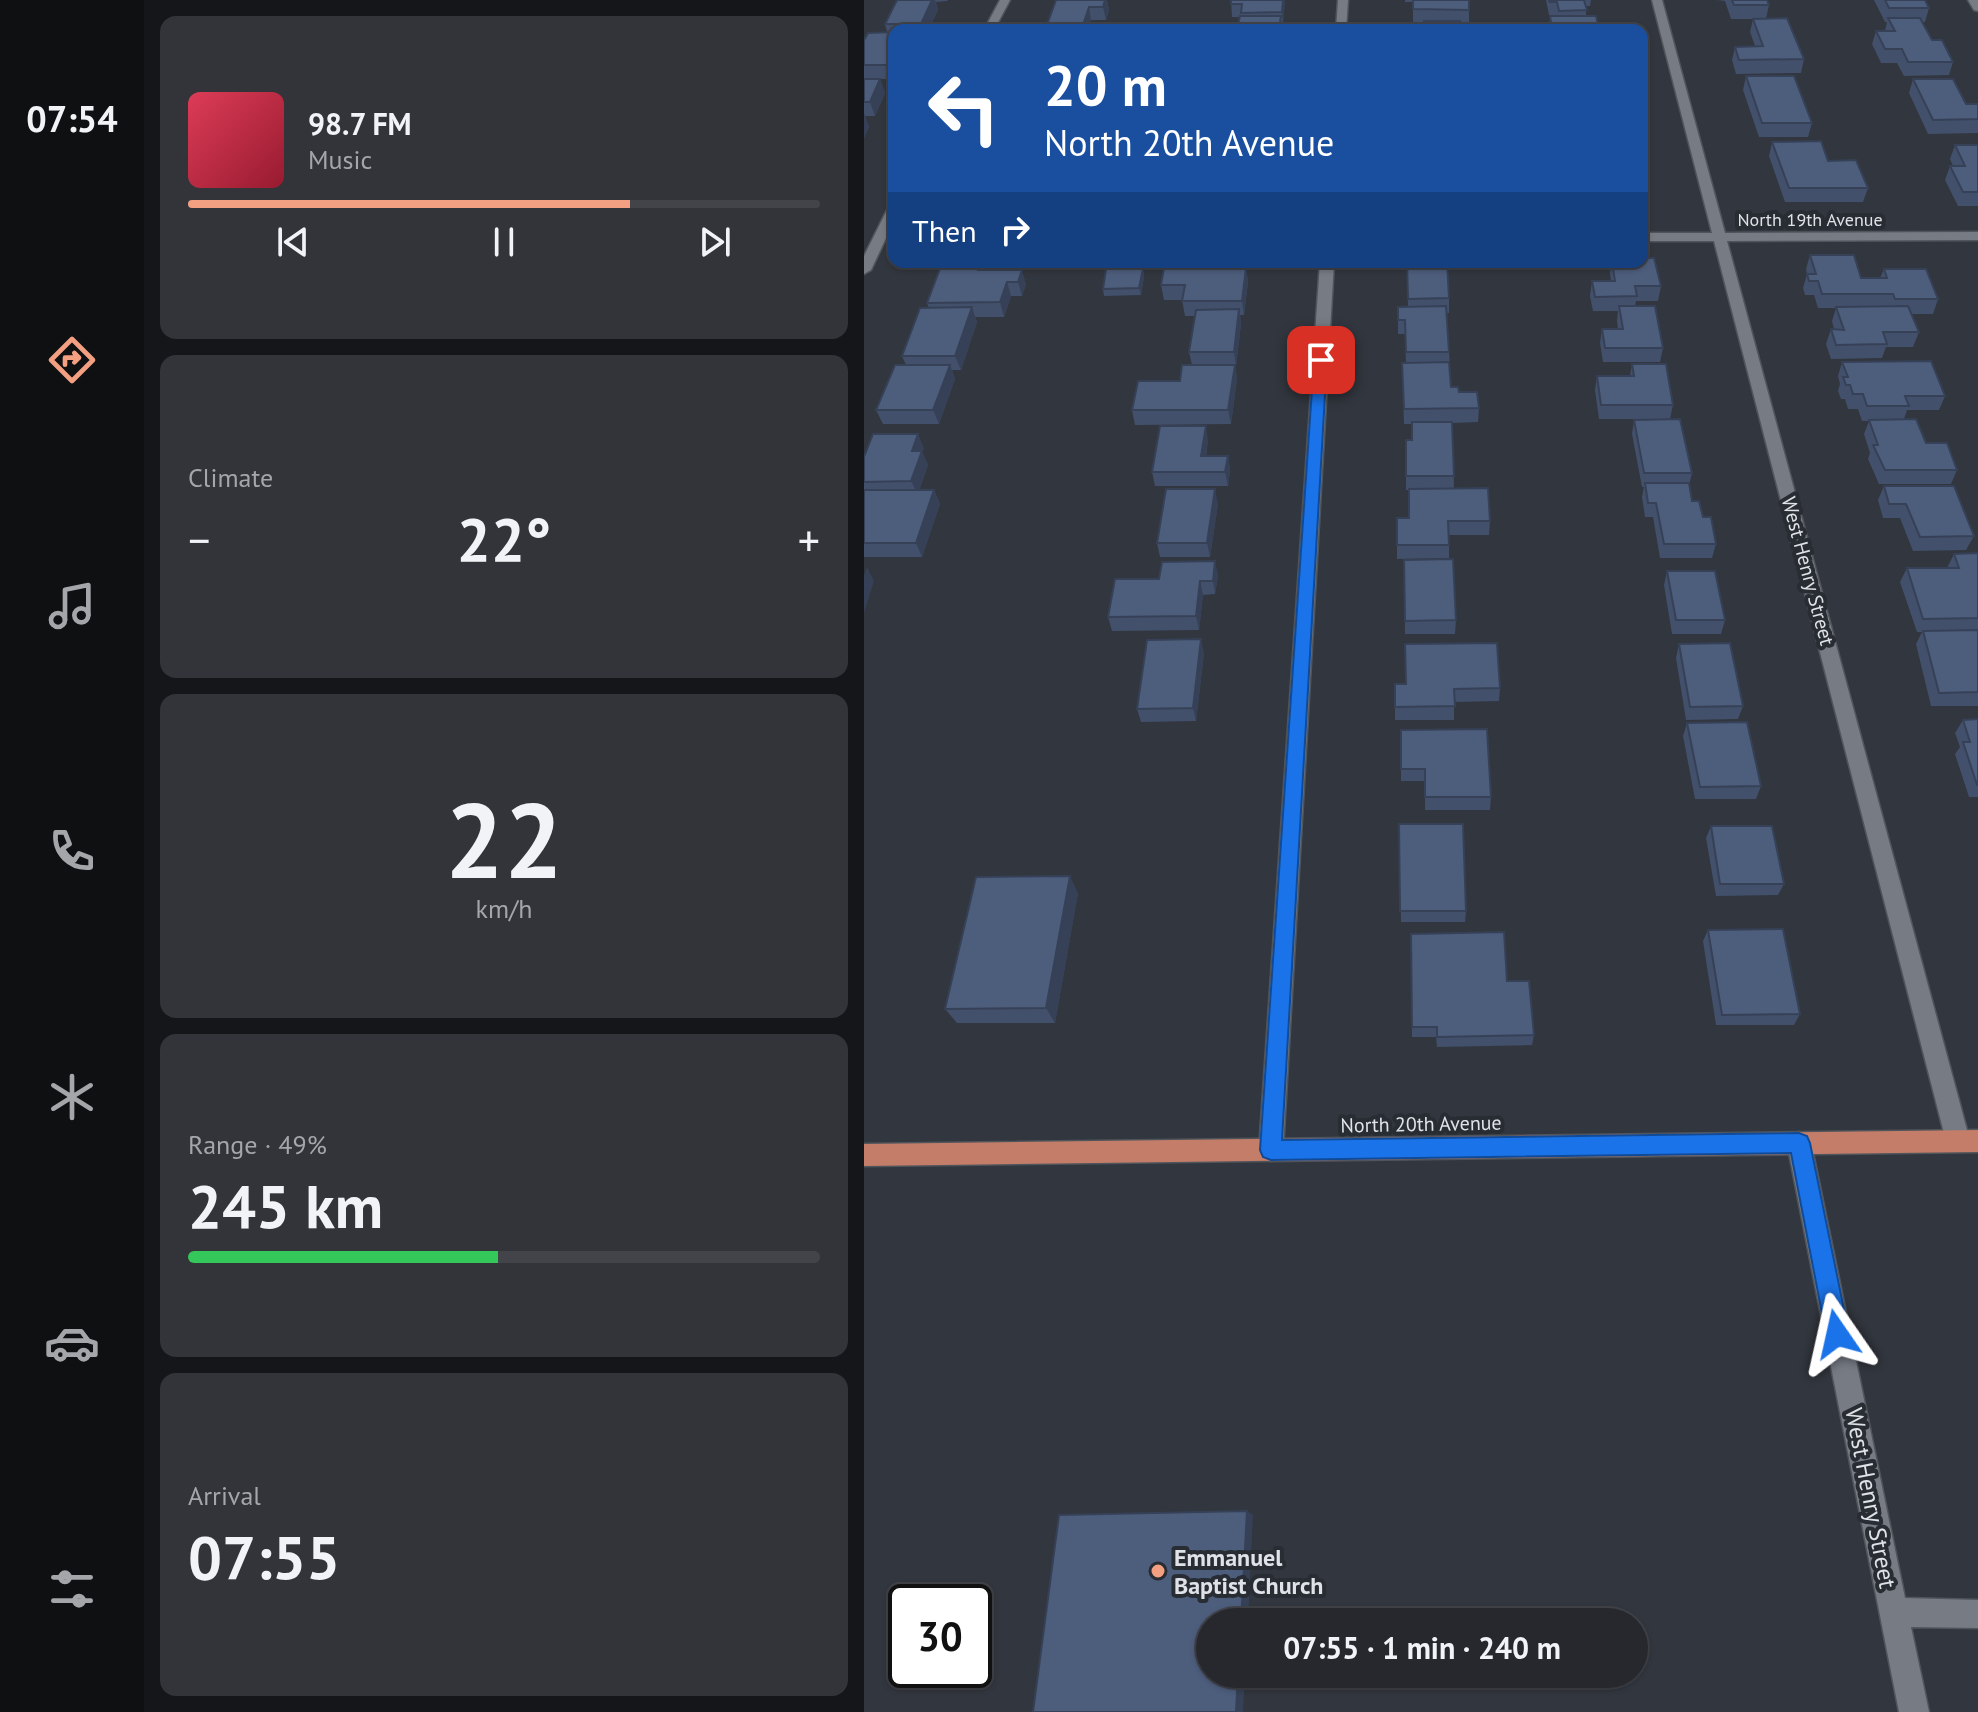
<!DOCTYPE html>
<meta charset="utf-8">
<style>
body{margin:0;font-family:"PT Sans",sans-serif;background:#32343a;color:#f1f3f6;height:100vh;display:flex;flex-direction:column;font-size:30px;white-space:nowrap}
*{box-sizing:border-box;margin:0}
p{font-size:26px;color:#a4a6aa}
.icon{flex:none;width:44px;height:44px;fill:none;stroke:currentColor;stroke-width:2;stroke-linecap:round;stroke-linejoin:round}
.map{position:relative;flex:1;overflow:hidden}
.sheet{display:flex;flex-direction:column;gap:16px;padding:16px;background:#151619;width:720px}
.sheet>*{flex:none}
.hud{position:absolute;left:24px;top:24px;width:760px;height:244px;border-radius:16px;box-shadow:0 2px 6px #0004,0 0 0 2px #42444a;background:#1a4fa0;color:#fff;overflow:hidden}
.speed{position:absolute;left:24px;top:1584px;display:flex;gap:16px;font-size:40px;font-weight:700;text-align:center}
.speed>*{display:grid;place-content:center;width:104px;height:104px;border-radius:50%;background:#26282e;box-shadow:0 2px 6px #0004,0 0 0 2px #42444a;line-height:1}
.speed .limit{border:4px solid #111;border-radius:12px;background:#fff;color:#111}
.pin{position:absolute;display:grid;place-items:center;width:68px;height:68px;color:#fff;margin:-34px;border-radius:16px;box-shadow:0 4px 12px #0006}
.me{position:absolute;width:88px;margin:-44px;rotate:349deg;stroke-linejoin:round;filter:drop-shadow(0 0 6px #0008)}
.turn{display:flex;align-items:center;gap:28px;height:168px;padding:0 24px;font-size:36px}
.turn .icon{width:104px;height:104px;stroke-width:2.5}
.turn b{display:block;font-size:56px;line-height:68px}
.then{display:flex;align-items:center;height:76px;padding:0 24px;background:#0003;gap:16px;font-size:30px}
.big{font-size:60px;font-weight:800;line-height:1.1}
.sheet .tile{flex:1;display:flex;flex-direction:column;justify-content:center;gap:12px;min-width:0;padding:0 28px;border-radius:16px;background:#32343a}
.sheet .dial{align-items:center;gap:0}
.dial b{font-size:104px;line-height:1}
.song{display:flex;align-items:center;gap:24px}
.cover{width:96px;height:96px;border-radius:12px;background:linear-gradient(135deg,hsl(350 70% 55%),hsl(350 70% 35%))}
.played{height:8px;border-radius:4px;background:linear-gradient(90deg,#f39f82 70%,#42444a 70%)}
.keys{display:flex;justify-content:space-around;direction:ltr}
.heat{display:flex;justify-content:space-between;align-items:center;font-size:44px;direction:ltr}
.charge{height:12px;border-radius:6px;background:linear-gradient(90deg,#34c759 49%,#42444a 0)}
.trip{position:absolute;left:332px;top:1608px;width:452px;height:80px;border-radius:40px;background:#26282e;box-shadow:0 2px 6px #0004,0 0 0 2px #42444a;font-weight:800;line-height:80px;text-align:center}
main{display:flex;flex:1;min-height:0}
.tabs{display:flex;flex-direction:column;width:144px;justify-content:space-around;align-items:center;background:#0f1012;color:#a4a6aa}
.tabs .icon{width:56px;height:56px}
.tabs .current{color:#f39f82}
.tabs b{font-size:36px;color:#f1f3f6}
.map>svg:first-child{display:block}
.lines{fill:none;stroke-linecap:round;stroke-linejoin:round}
.minor-casing{stroke:#50545b;stroke-width:3}
.major-casing{stroke:#50545b;stroke-width:3}
.minor{fill:#767b84;fill-rule:evenodd}
.major{fill:#c47d68;fill-rule:evenodd}
.wall{fill:#42506b}
.shaded-wall{fill:#364157}
.building{fill:#4d5d7c;stroke:#364157;stroke-width:2}
.route{fill:#1a73e8;stroke:#114b97;stroke-width:2}
.poi-dot{fill:#f39f82;stroke:#282c33;stroke-width:3}
.labels{text-anchor:middle;dominant-baseline:central;stroke-width:8;stroke-linejoin:round;paint-order:stroke}
.far-street-label{font-size:18px;fill:#dfe2e7;stroke:#282c33}
.street-label{font-size:20px;fill:#dfe2e7;stroke:#282c33}
.near-street-label{font-size:24px;fill:#dfe2e7;stroke:#282c33}
.near-poi-label{font-size:24px;font-weight:bold;fill:#dfe2e7;stroke:#282c33;text-anchor:start}
</style>
<main>
<nav class="tabs">
<b>07:54</b>
<svg class="icon current" aria-label="directions" viewBox="0 0 24 24"><path d="M12 3l9 9-9 9-9-9zM9 14v-3h6M13 9l2 2-2 2"/></svg>
<svg class="icon" aria-label="music" viewBox="0 0 24 24"><path d="M9 18V5l10-2v13"/><circle cx="6" cy="18" r="3"/><circle cx="16" cy="16" r="3"/></svg>
<svg class="icon" aria-label="phone" viewBox="0 0 24 24"><path d="M5 4h4l2 5-3 2q2 4 5 5l2-3 5 2v4C11 20 4 13 5 4z"/></svg>
<svg class="icon" aria-label="climate" viewBox="0 0 24 24"><path d="M12 3v18M4 7l16 10M4 17L20 7"/></svg>
<svg class="icon" aria-label="car" viewBox="0 0 24 24"><path d="M5 17H2v-5l4-1 3-4h7l3 4 3 1v5h-3M9 17h6M6 11h13"/><circle cx="7" cy="17" r="2"/><circle cx="17" cy="17" r="2"/></svg>
<svg class="icon" aria-label="filters" viewBox="0 0 24 24"><path d="M4 7h16M4 17h16"/><circle cx="9" cy="7" r="2"/><circle cx="15" cy="17" r="2"/></svg>
</nav>
<section class="sheet">
<div class="tile">
<div class="song"><i class="cover"></i><div><b>98.7 FM</b><p>Music</p></div></div>
<div class="played"></div>
<div class="keys"><svg class="icon" aria-label="previous" viewBox="0 0 24 24"><path d="M18 5L8 12l10 7zM5 5v14"/></svg><svg class="icon" aria-label="pause" viewBox="0 0 24 24"><path d="M8 5v14M16 5v14"/></svg><svg class="icon" aria-label="next" viewBox="0 0 24 24"><path d="M6 5l10 7-10 7zM19 5v14"/></svg></div>
</div>
<div class="tile"><p>Climate</p>
<div class="heat"><a>−</a><b class="big">22°</b><a>+</a></div>
</div>
<div class="tile dial"><b>22</b><p>km/h</p></div>
<div class="tile"><p>Range · 49%</p><b class="big">245 km</b><div class="charge"></div></div>
<div class="tile"><p>Arrival</p><b class="big">07:55</b></div>
</section>
<div class="map">
<svg width="1114" height="1712" viewBox="0 0 1114 1712">
<rect width="100%" height="100%" fill="#32363e"/>
<g class="lines">
<defs>
<path id="minor" d="M 136,0 L 146,0 L 130,30 L 120,30 Z
M 474,0 L 484,0 L 482,30 L 472,30 Z
M 788,0 L 798,0 L 861,233 L 1114,232 L 1114,240 L 863,241 L 1106,1141 L 1102,1149 L 1094,1152 L 1086,1149 L 1082,1141 L 850,241 L 778,241 L 778,233 L 848,233 Z
M 1104,0 L 1114,0 L 1114,11 L 1110,10 Z
M 30,204 L 30,221 L 7,270 L 0,274 L 0,256 L 24,208 Z
M 456,262 L 470,262 L 419,1150 L 415,1158 L 407,1161 L 399,1158 L 395,1150 Z
M 935,1132 L 943,1135 L 947,1143 L 1041,1598 L 1114,1600 L 1114,1628 L 1047,1627 L 1065,1712 L 1035,1712 L 923,1143 L 927,1135 Z"/>
<path id="major" d="M 1114,1130 L 1114,1152 L 0,1166 L 0,1144 Z"/>
</defs>
<use href="#minor" class="minor-casing"/>
<use href="#major" class="major-casing"/>
<use href="#minor" class="minor"/>
<use href="#major" class="major"/>
</g>
<path class="wall" d="M 33,0 L 84,0 L 83,1 L 72,2 L 74,10 L 64,30 L 30,30 L 30,79 L 0,79 L 0,40 L 23,32 L 21,24 Z
M 192,0 L 243,0 L 245,10 L 242,20 L 227,20 L 224,30 L 184,30 L 183,25 Z
M 367,0 L 421,0 L 418,30 L 373,30 L 376,17 L 368,17 Z
M 541,0 L 605,0 L 605,23 L 549,23 L 549,2 L 541,2 Z
M 682,0 L 727,0 L 726,6 L 722,6 L 722,16 L 735,30 L 685,30 L 686,16 L 692,16 L 685,15 Z
M 853,0 L 903,0 L 905,5 L 902,19 L 867,19 L 861,1 Z
M 1010,0 L 1061,0 L 1065,8 L 1061,22 L 1058,22 L 1068,40 L 1089,62 L 1085,75 L 1040,76 L 1033,63 L 1017,63 L 1008,44 L 1012,31 L 1021,31 L 1023,22 L 1021,22 Z
M 889,19 L 940,59 L 937,73 L 872,74 L 868,60 L 871,47 L 891,46 L 886,32 Z
M 882,76 L 948,123 L 944,137 L 895,137 L 879,90 Z
M 0,79 L 16,79 L 21,93 L 11,116 L 1,116 L 5,127 L 0,138 Z
M 1049,79 L 1102,104 L 1114,104 L 1114,133 L 1064,134 L 1045,93 Z
M 908,142 L 964,161 L 1004,188 L 999,202 L 921,202 L 905,156 Z
M 1091,145 L 1114,145 L 1114,206 L 1094,206 L 1081,180 L 1086,166 L 1089,166 L 1086,159 Z
M 946,255 L 997,278 L 1016,278 L 1020,269 L 1074,299 L 1069,314 L 1047,314 L 1055,332 L 1049,347 L 1022,347 L 1018,358 L 967,359 L 962,344 L 967,329 L 970,329 L 968,321 L 972,308 L 954,308 L 950,295 L 941,295 L 939,288 L 943,274 L 942,269 Z
M 543,262 L 585,298 L 585,313 L 583,313 L 587,387 L 595,392 L 615,408 L 614,422 L 588,423 L 590,488 L 626,521 L 625,535 L 585,535 L 585,558 L 533,559 L 533,518 L 545,518 L 545,490 L 542,490 L 542,440 L 548,440 L 548,424 L 540,424 L 538,363 L 542,363 L 541,334 L 534,334 L 534,307 L 544,307 Z
M 747,262 L 778,262 L 797,286 L 794,301 L 772,301 L 771,306 L 799,348 L 796,362 L 739,362 L 736,343 L 738,329 L 754,329 L 753,321 L 754,311 L 729,311 L 726,296 L 728,281 L 747,281 L 746,273 Z
M 115,266 L 117,270 L 162,284 L 158,296 L 147,296 L 140,317 L 111,317 L 113,322 L 97,370 L 88,370 L 91,379 L 75,424 L 19,424 L 12,410 L 42,365 L 38,356 L 65,308 L 63,303 Z
M 334,268 L 382,268 L 384,282 L 380,315 L 376,315 L 377,324 L 372,366 L 371,366 L 373,379 L 367,424 L 271,425 L 268,410 L 316,381 L 328,365 L 325,352 L 331,316 L 321,316 L 318,300 L 300,300 L 297,285 Z
M 279,269 L 280,276 L 277,295 L 240,296 L 239,289 Z
M 978,362 L 1081,396 L 1075,410 L 1043,410 L 1040,419 L 1062,443 L 1093,470 L 1087,484 L 1015,484 L 1004,459 L 1006,453 L 1000,434 L 1005,421 L 998,421 L 994,409 L 984,409 L 981,399 L 977,399 L 974,391 L 976,384 L 974,376 Z
M 768,364 L 809,405 L 806,419 L 735,419 L 731,390 L 733,376 L 766,376 Z
M 770,420 L 828,473 L 825,486 L 828,501 L 839,517 L 852,544 L 848,558 L 796,558 L 789,517 L 781,517 L 778,497 L 780,487 L 778,487 L 768,434 Z
M 344,440 L 342,456 L 364,456 L 366,470 L 364,486 L 291,486 L 288,472 Z
M 60,448 L 58,452 L 64,465 L 55,490 L 70,490 L 76,504 L 58,557 L 0,557 L 0,457 Z
M 1020,486 L 1110,536 L 1102,550 L 1049,551 L 1036,518 L 1019,518 L 1014,500 Z
M 354,504 L 346,557 L 296,557 L 293,543 Z
M 1114,553 L 1114,706 L 1067,706 L 1052,644 L 1058,632 L 1053,632 L 1036,582 L 1043,568 L 1083,568 L 1090,554 Z
M 540,560 L 592,620 L 591,634 L 541,634 Z
M 803,571 L 861,620 L 857,634 L 808,634 L 800,585 Z
M 354,575 L 351,594 L 339,595 L 335,630 L 248,631 L 244,617 L 295,579 Z
M 815,644 L 879,706 L 874,719 L 822,720 L 812,658 Z
M 340,653 L 332,721 L 277,722 L 273,709 Z
M 531,684 L 636,688 L 635,701 L 590,702 L 590,720 L 531,720 Z
M 1114,719 L 1114,797 L 1105,797 L 1091,754 L 1096,747 L 1091,733 L 1099,720 Z
M 823,723 L 897,786 L 892,799 L 831,799 L 819,736 Z
M 537,730 L 627,797 L 626,810 L 561,810 L 561,781 L 537,781 Z
M 535,824 L 602,911 L 601,922 L 537,922 Z
M 847,826 L 920,884 L 914,895 L 852,896 L 842,838 Z
M 214,893 L 191,1023 L 93,1023 L 81,1009 Z
M 844,930 L 936,1014 L 930,1025 L 852,1025 L 839,941 Z
M 547,934 L 643,981 L 670,1035 L 668,1045 L 573,1047 L 572,1037 L 548,1037 Z"/>
<path class="shaded-wall" d="M 68,0 L 71,0 L 74,10 L 64,30 L 58,30 L 57,24 Z
M 241,0 L 243,0 L 245,10 L 242,20 L 239,7 Z
M 419,0 L 421,0 L 419,26 L 418,12 Z
M 225,7 L 227,20 L 224,30 L 220,30 L 219,25 Z
M 16,79 L 21,93 L 11,116 L 6,102 Z
M 0,113 L 5,127 L 0,138 Z
M 382,268 L 384,282 L 380,315 L 378,301 Z
M 279,269 L 280,276 L 277,295 L 275,288 Z
M 158,270 L 162,284 L 158,296 L 154,282 Z
M 143,282 L 147,296 L 140,317 L 136,302 Z
M 108,307 L 113,322 L 97,370 L 91,356 Z
M 375,309 L 377,324 L 372,366 L 370,352 Z
M 86,365 L 91,379 L 75,424 L 69,410 Z
M 371,365 L 373,379 L 367,424 L 364,410 Z
M 342,426 L 344,440 L 340,470 L 337,456 Z
M 54,434 L 60,448 L 58,452 L 64,465 L 54,495 L 47,481 L 48,451 Z
M 364,456 L 366,470 L 364,486 L 361,472 Z
M 351,489 L 354,504 L 346,557 L 343,543 Z
M 70,490 L 76,504 L 58,557 L 52,543 Z
M 351,561 L 354,575 L 351,594 L 349,581 Z
M 3,567 L 10,581 L 0,613 L 0,576 Z
M 336,581 L 339,595 L 335,630 L 332,616 Z
M 337,639 L 340,653 L 332,721 L 329,708 Z
M 206,876 L 214,893 L 191,1023 L 182,1008 Z
M 383,1511 L 389,1515 L 384,1622 L 377,1622 Z
M 374,1674 L 381,1674 L 379,1712 L 372,1712 Z"/>
<path class="building" d="M 33,0 L 68,0 L 57,24 L 21,24 Z
M 192,0 L 241,0 L 239,7 L 225,7 L 219,25 L 183,25 Z
M 367,0 L 419,0 L 418,12 L 377,13 L 378,4 L 367,4 Z
M 549,0 L 605,0 L 605,10 L 549,9 Z
M 685,0 L 720,0 L 723,10 L 695,11 L 693,2 L 686,2 Z
M 868,0 L 903,0 L 905,5 L 870,5 Z
M 1021,0 L 1061,0 L 1065,8 L 1025,8 Z
M 376,16 L 417,16 L 415,30 L 373,30 Z
M 686,16 L 732,16 L 735,30 L 688,30 Z
M 923,18 L 940,59 L 875,60 L 871,47 L 899,46 L 889,19 Z
M 1024,18 L 1056,18 L 1068,40 L 1078,40 L 1089,62 L 1044,62 L 1038,49 L 1021,49 L 1012,31 L 1031,31 Z
M 560,21 L 596,21 L 597,30 L 560,30 Z
M 30,32 L 30,60 L 28,65 L 0,65 L 0,40 L 4,33 Z
M 882,76 L 930,76 L 948,123 L 898,123 Z
M 0,79 L 16,79 L 6,102 L 0,102 Z
M 1049,79 L 1089,79 L 1102,104 L 1114,104 L 1114,119 L 1069,120 Z
M 957,141 L 964,161 L 992,160 L 1004,188 L 925,188 L 908,142 Z
M 1091,145 L 1114,145 L 1114,192 L 1099,192 L 1086,166 L 1101,166 Z
M 946,255 L 990,255 L 997,278 L 1023,278 L 1020,269 L 1062,269 L 1074,299 L 1031,299 L 1029,294 L 958,294 L 954,281 L 945,281 L 943,274 L 952,274 Z
M 778,258 L 790,258 L 797,286 L 771,286 L 773,296 L 731,297 L 728,281 L 751,281 L 748,262 L 778,262 Z
M 301,262 L 333,262 L 332,268 L 382,268 L 378,301 L 318,301 L 321,285 L 297,285 Z
M 543,262 L 583,262 L 585,298 L 544,299 Z
M 77,266 L 115,266 L 114,270 L 158,270 L 154,282 L 143,282 L 136,302 L 63,303 Z
M 242,269 L 279,269 L 275,288 L 239,289 Z
M 582,306 L 585,352 L 542,352 L 541,320 L 534,320 L 534,307 Z
M 755,306 L 791,306 L 799,348 L 741,348 L 738,329 L 759,329 Z
M 1044,306 L 1055,332 L 1019,332 L 1023,344 L 972,345 L 967,329 L 980,330 L 972,307 Z
M 108,307 L 91,356 L 38,356 L 56,308 Z
M 375,309 L 370,352 L 325,352 L 332,310 Z
M 1067,361 L 1081,396 L 1041,396 L 1045,406 L 1003,406 L 999,394 L 989,394 L 986,385 L 982,385 L 979,377 L 984,377 L 978,362 Z
M 585,362 L 587,387 L 594,387 L 595,392 L 613,392 L 615,408 L 540,409 L 538,363 Z
M 768,364 L 802,364 L 809,405 L 737,405 L 733,376 L 770,376 Z
M 31,365 L 86,365 L 69,410 L 12,410 Z
M 318,365 L 371,365 L 364,410 L 268,410 L 274,381 L 316,381 Z
M 816,419 L 828,473 L 780,473 L 770,420 Z
M 1052,419 L 1062,443 L 1083,443 L 1093,470 L 1021,470 L 1009,445 L 1014,445 L 1005,420 Z
M 548,422 L 588,422 L 590,476 L 542,476 L 542,440 L 548,440 Z
M 296,426 L 342,426 L 337,456 L 364,456 L 361,472 L 288,472 Z
M 9,434 L 54,434 L 48,451 L 58,451 L 47,481 L 0,482 L 0,457 Z
M 781,483 L 825,483 L 828,501 L 835,501 L 839,517 L 847,517 L 852,544 L 800,544 L 792,503 L 784,503 Z
M 1020,486 L 1090,486 L 1110,536 L 1056,537 L 1042,504 L 1025,504 Z
M 624,488 L 626,521 L 584,521 L 585,545 L 533,545 L 533,518 L 545,518 L 545,489 Z
M 302,489 L 351,489 L 343,543 L 293,543 Z
M 0,490 L 70,490 L 52,543 L 0,543 Z
M 1114,553 L 1114,618 L 1059,619 L 1043,568 L 1095,568 L 1090,554 Z
M 589,559 L 592,620 L 541,621 L 540,560 Z
M 351,561 L 349,581 L 336,581 L 332,616 L 244,617 L 251,579 L 295,579 L 298,562 Z
M 803,571 L 851,571 L 861,620 L 812,620 Z
M 1114,630 L 1114,692 L 1075,693 L 1059,631 Z
M 337,639 L 329,708 L 273,709 L 283,640 Z
M 633,643 L 636,688 L 590,689 L 591,706 L 531,707 L 531,684 L 542,684 L 541,644 Z
M 866,643 L 879,706 L 826,707 L 815,644 Z
M 1114,719 L 1114,785 L 1113,785 L 1099,742 L 1106,742 L 1099,720 Z
M 883,722 L 897,786 L 836,787 L 823,723 Z
M 623,729 L 627,797 L 561,797 L 561,769 L 537,769 L 537,730 Z
M 535,824 L 599,824 L 602,911 L 536,911 Z
M 847,826 L 908,826 L 920,884 L 856,884 Z
M 206,876 L 182,1008 L 81,1009 L 112,877 Z
M 919,929 L 936,1014 L 858,1015 L 844,930 Z
M 640,932 L 643,981 L 665,981 L 670,1035 L 573,1037 L 573,1027 L 548,1027 L 547,934 Z
M 383,1511 L 377,1622 L 346,1622 L 346,1674 L 374,1674 L 372,1712 L 169,1712 L 195,1515 Z"/>
<path class="route" d="M 457,356 L 463,360 L 418,1140 L 935,1133 L 943,1136 L 946,1143 L 985,1334 L 982,1342 L 973,1345 L 965,1342 L 962,1334 L 927,1153 L 407,1160 L 399,1157 L 396,1150 L 450,360 Z"/>
<circle class="poi-dot" cx="294" cy="1571" r="8"/>
<g class="labels">
<g class="far-street-label">
<text x="946" y="219">North 19th Avenue</text>
</g>
<g class="street-label">
<text transform="translate(944 571) rotate(75)">West Henry Street</text>
<text transform="translate(557 1124) rotate(-1)">North 20th Avenue</text>
</g>
<g class="near-street-label">
<text transform="translate(1007 1498) rotate(79)">West Henry Street</text>
</g>
<g class="near-poi-label">
<text x="310" y="1557">Emmanuel<tspan x="310" dy="28">Baptist Church</tspan></text>
</g>
</g>
</svg>
<div class="speed"><div class="limit">30</div></div>
<div class="pin" style="left:457px;top:360px;background:#d93025"><svg class="icon" aria-label="arrive" viewBox="0 0 24 24"><path d="M6 21V4h12l-3 4 3 4H6"/></svg></div>
<svg class="me" style="left:973px;top:1334px" viewBox="-20 -20 40 40"><path d="M0-17L14 15 0 8-14 15z" fill="#1a73e8" stroke="#fff" stroke-width="4"/></svg>
<div class="trip">07:55 · 1 min · 240 m</div>
<div class="hud">
<div class="turn"><svg class="icon" aria-label="left" viewBox="0 0 24 24"><path d="M17 20v-9H6M10 6l-5 5 5 5"/></svg><div><b>20 m</b>North 20th Avenue</div></div>
<div class="then">Then<svg class="icon" aria-label="right" viewBox="0 0 24 24"><path d="M7 20v-9h11M14 6l5 5-5 5"/></svg></div>
</div>
</div>
</main>
